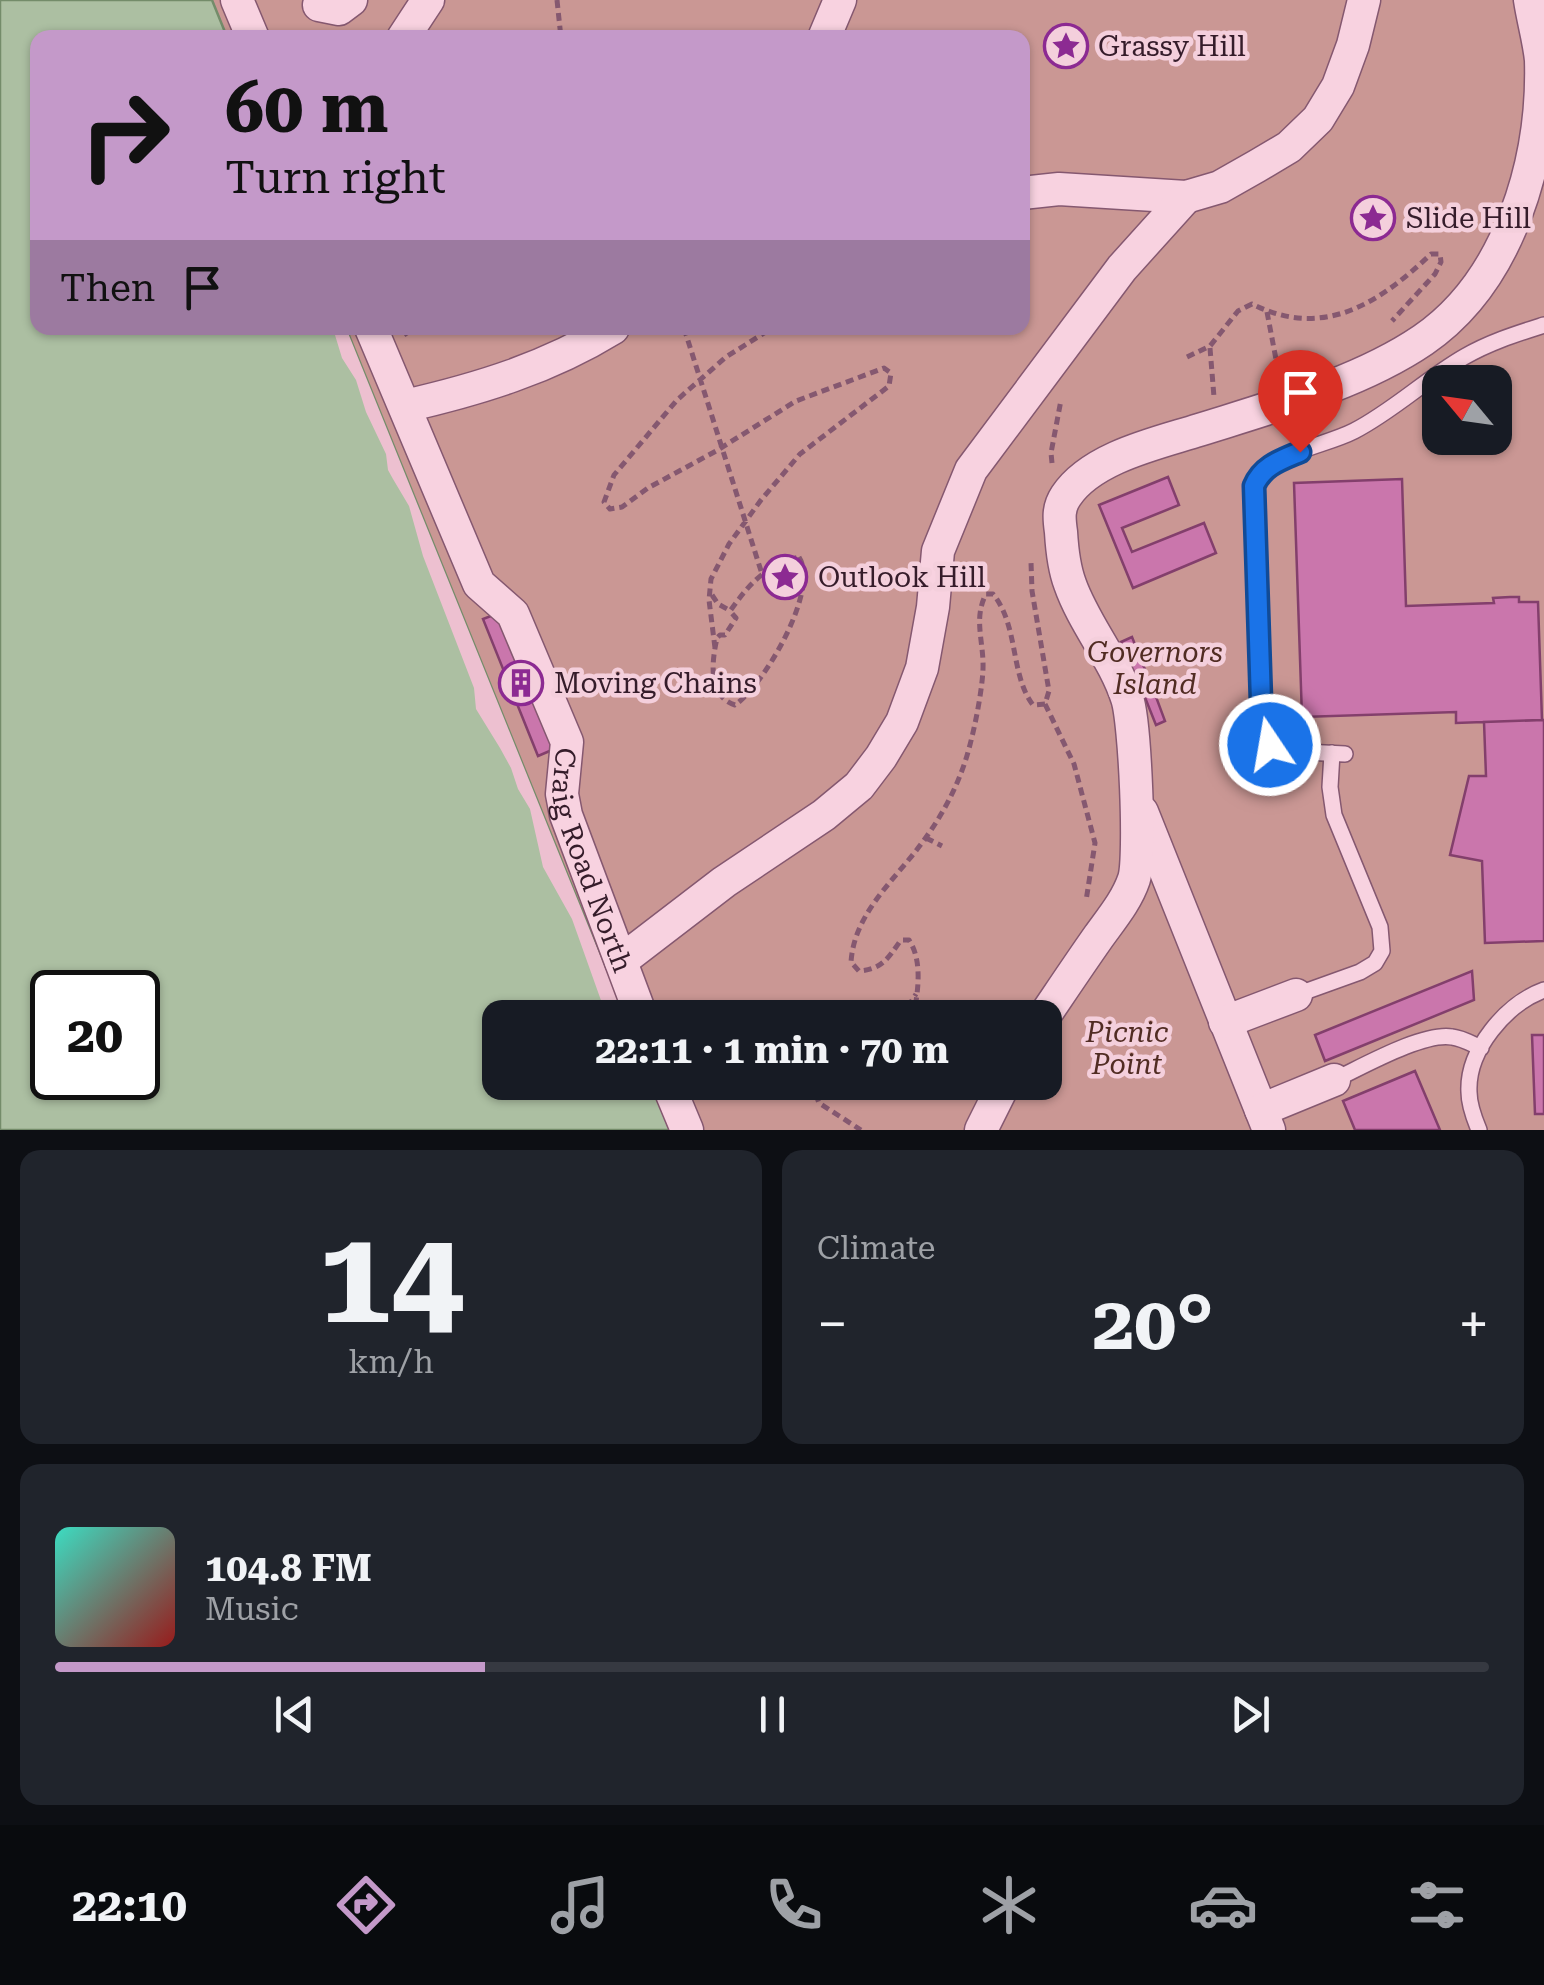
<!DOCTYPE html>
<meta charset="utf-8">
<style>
body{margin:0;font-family:"Roboto Serif",serif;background:#20242c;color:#f1f3f6;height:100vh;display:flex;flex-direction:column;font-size:38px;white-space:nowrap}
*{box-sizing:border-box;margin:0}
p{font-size:32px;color:#9ea1a6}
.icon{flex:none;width:55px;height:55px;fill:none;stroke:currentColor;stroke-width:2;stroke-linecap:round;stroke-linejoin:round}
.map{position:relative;height:1130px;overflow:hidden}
.details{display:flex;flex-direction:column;gap:20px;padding:20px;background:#0d0f14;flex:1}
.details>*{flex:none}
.top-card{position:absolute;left:30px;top:30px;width:1000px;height:305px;border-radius:20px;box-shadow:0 2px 8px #0004;background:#c499c9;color:#111;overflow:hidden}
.needle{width:65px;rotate:299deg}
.tools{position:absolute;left:1422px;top:365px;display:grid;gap:20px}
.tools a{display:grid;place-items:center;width:90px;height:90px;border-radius:20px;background:#171b24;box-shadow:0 2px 8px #0004;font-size:50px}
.speed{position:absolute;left:30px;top:970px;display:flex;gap:20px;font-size:50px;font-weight:700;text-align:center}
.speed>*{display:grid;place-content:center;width:130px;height:130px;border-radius:50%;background:#171b24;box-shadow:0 2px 8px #0004;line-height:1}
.speed .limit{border:5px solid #111;border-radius:15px;background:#fff;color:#111}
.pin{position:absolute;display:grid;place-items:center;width:85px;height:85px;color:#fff;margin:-102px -42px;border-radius:50% 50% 50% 0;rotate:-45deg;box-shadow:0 0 10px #0007}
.pin .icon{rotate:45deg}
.me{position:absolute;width:110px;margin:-55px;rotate:348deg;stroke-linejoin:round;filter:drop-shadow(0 0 8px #0008)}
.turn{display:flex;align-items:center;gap:35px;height:210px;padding:0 30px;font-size:45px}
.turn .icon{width:130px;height:130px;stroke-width:2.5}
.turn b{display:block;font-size:70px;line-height:85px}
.then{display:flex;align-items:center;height:95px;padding:0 30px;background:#0003;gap:20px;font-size:38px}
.big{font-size:75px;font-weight:700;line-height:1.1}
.details .tile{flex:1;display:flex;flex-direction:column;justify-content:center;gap:15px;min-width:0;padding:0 35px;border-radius:20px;background:#20242c}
.details .dial{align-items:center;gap:0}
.dial b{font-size:130px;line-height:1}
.song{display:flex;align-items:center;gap:30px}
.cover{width:120px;height:120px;border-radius:15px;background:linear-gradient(135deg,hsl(170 70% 55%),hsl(0 70% 35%))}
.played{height:10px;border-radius:5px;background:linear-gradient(90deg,#c499c9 30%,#363941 30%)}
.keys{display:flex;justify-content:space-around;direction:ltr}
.heat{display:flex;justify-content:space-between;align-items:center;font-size:55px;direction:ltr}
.details .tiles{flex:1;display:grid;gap:20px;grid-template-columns:1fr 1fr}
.tile:last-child{grid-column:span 2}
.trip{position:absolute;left:482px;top:1000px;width:580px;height:100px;border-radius:20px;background:#171b24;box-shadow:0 2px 8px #0004;font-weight:700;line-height:100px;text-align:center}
.tab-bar{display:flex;height:160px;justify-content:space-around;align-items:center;background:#090b0e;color:#9ea1a6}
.tab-bar .icon{width:70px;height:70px}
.tab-bar .current{color:#c499c9}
.tab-bar b{font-size:45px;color:#f1f3f6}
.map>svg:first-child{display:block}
.green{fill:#ca9794;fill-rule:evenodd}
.water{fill:#acbfa2;stroke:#748c6a;stroke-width:2.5;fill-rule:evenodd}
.pier{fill:#edc0d0}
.building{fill:#ca76ac;stroke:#833f6c;stroke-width:2.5}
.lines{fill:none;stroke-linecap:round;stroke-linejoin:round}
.lane-casing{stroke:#855870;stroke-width:18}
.street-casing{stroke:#855870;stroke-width:35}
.path{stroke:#855870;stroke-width:5;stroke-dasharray:8 5;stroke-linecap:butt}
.lane{stroke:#f8d2e0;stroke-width:15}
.street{stroke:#f8d2e0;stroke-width:32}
.route-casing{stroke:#114b97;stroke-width:25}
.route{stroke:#1a73e8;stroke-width:18}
.labels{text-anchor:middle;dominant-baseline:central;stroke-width:9;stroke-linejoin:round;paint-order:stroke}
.poi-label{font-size:28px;fill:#351c2a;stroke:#f4cfdc;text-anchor:start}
.park-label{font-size:28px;font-style:italic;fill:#512c23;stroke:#f4cfdc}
.street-label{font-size:28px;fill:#351c2a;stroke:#f4cfdc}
</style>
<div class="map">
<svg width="1544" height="1130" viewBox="0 0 1544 1130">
<rect width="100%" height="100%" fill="#edc0d0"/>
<path class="green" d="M 212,0 L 1544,0 L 1544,1130 L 670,1130 L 651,1083 L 1045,1082 L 1045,1018 L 625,1017 L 346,328 L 1022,328 L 1022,38 L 227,38 ZM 1440,382 L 1495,382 L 1495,438 L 1440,438 Z"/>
<path class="water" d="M 0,0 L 212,0 L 227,37 L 38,38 L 38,328 L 346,328 L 625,1017 L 500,1018 L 500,1082 L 651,1083 L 670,1130 L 0,1130 ZM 52,992 L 138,992 L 138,1078 L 52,1078 Z"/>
<path class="pier" d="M 330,328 L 346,328 L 625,1017 L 608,1017 L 603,1006 L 572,919 L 543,867 L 530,809 L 518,789 L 511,768 L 500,748 L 476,709 L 474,688 L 423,556 L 409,506 L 393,479 L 388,470 L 386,454 L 366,412 L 356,380 L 342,358 L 335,335 Z"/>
<path class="building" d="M 1168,477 L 1179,505 L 1122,528 L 1132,552 L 1204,523 L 1216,553 L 1133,588 L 1099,505 Z
M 1402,479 L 1406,606 L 1494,603 L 1493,598 L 1510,597 L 1519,597 L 1519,602 L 1538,602 L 1542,720 L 1456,723 L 1456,712 L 1302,717 L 1294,483 Z
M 504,611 L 559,747 L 538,756 L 483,619 Z
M 1132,637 L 1146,672 L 1135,676 L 1121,642 Z
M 1152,686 L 1165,721 L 1156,725 L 1142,690 Z
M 1542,720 L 1544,720 L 1544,941 L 1485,943 L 1482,861 L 1450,855 L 1469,776 L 1486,776 L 1484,722 Z
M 1472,971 L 1474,1000 L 1325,1061 L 1315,1035 Z
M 1532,1035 L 1544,1035 L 1544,1114 L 1535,1114 Z
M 1415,1071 L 1440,1130 L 1355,1130 L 1343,1101 Z"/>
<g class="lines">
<defs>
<path id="lane" d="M 1345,754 L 1284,751 L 1270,745 L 1262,732 L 1254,486 C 1269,452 1323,447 1354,431 C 1393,411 1426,379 1464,357 C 1490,342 1516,334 1544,325
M 1296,995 L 1360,972 L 1375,963 L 1382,951 L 1380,927 L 1334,815 L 1330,787 L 1332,753
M 1334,1080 C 1362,1067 1423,1032 1452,1037 C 1462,1038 1472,1044 1481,1048
M 1479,1130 C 1474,1118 1469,1105 1469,1092 C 1467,1050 1506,1004 1544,990"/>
<g id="street">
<path d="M 237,0 L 253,38"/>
<path d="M 319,5 L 339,9 L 351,0"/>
<path d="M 403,38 L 428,0"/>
<path d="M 824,38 L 840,0"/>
<path d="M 1022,193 L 1059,189 L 1186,197 L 1220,187 L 1257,166 L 1289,147 L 1318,119 L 1338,86 L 1353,45 L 1364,0"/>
<path id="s1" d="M 371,328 L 479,584 L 513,614 L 567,742 L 562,794 L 566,815 L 642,1018"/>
<path d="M 405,406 C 479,389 548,368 613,328"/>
<path d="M 1142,812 L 1269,1130"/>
<path d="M 621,961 L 724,882 L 824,815 L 859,786 L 881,757 L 902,722 L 922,668 L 933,607 L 938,551 L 971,470 L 1122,268 L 1186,197"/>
<path d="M 1043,1018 C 1062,990 1080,963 1099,936 C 1112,918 1127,900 1134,879 C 1141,857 1135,721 1127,698 C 1114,658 1084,624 1070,584 C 1064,568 1062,549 1061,532 C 1059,518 1058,508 1066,496 C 1092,457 1158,443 1199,430 C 1272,407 1360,383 1423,340 C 1509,281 1544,161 1541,60 C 1539,40 1533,20 1530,0"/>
<path d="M 1225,1022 L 1296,995"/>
<path d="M 667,1082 L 687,1130"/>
<path d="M 1261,1110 L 1334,1080"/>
<path d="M 981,1130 L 1005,1082"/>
</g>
</defs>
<use href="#lane" class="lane-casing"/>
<use href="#street" class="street-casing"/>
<path class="path" d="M 557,0 L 561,38
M 1267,312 L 1279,375
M 684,328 L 762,574
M 404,335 L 414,328
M 1210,348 L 1214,397
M 1187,357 L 1210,346 L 1238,311 L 1252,304 C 1324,340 1379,303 1431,254 L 1440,254 L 1441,262 L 1435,274 L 1392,321
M 1052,463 L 1051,453 L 1061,400
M 799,557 C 820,590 764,685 735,705 C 707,696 712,661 717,638 L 720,635 L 725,635 L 736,618 L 730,611 C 750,583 765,566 799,557 Z
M 712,595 L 718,604 L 729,610
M 715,648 L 709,600 L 711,579 L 729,544 L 761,500 L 800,454 L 889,386 L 891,373 L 884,368 L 796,401 L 716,451 L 648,488 L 622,507 L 610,509 L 604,502 L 614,475 L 677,400 L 726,357 L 772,328
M 1045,704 L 1074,764 L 1095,843 L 1086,901
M 926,838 L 942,846
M 901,1018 L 916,994
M 913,1018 C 918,993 923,961 909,940 L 901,940 C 888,958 883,969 859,971 L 851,962 C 854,917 888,886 915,852 C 934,828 950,802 961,773 C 971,749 982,695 983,669 C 984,642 973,619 986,594 L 993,594 C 1019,626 1010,675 1033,705 L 1045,704 L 1049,691 L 1032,591 L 1031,562
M 811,1082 L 819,1103 L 861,1130
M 854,1082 L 879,1088 L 887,1082"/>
<use href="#lane" class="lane"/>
<use href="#street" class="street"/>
</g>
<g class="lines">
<defs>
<path id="route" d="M 1270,745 L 1262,732 L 1254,486 C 1262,466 1281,460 1300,452"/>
</defs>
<use href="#route" class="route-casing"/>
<use href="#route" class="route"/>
</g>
<defs>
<symbol id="sight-ring" viewBox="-11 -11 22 22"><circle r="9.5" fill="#f4cfdc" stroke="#8c2a92" stroke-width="1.5"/><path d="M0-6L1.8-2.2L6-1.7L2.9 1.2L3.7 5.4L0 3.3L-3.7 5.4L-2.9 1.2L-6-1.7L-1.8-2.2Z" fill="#8c2a92"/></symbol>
<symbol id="building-ring" viewBox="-11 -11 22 22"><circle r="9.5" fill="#f4cfdc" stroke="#8c2a92" stroke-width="1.5"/><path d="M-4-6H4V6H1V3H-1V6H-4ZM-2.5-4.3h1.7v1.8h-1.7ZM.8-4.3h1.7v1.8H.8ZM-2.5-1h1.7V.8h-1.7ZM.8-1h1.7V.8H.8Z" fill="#8c2a92"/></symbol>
</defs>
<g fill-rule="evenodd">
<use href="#sight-ring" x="1041" y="21" width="50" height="50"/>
<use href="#sight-ring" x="1348" y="193" width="50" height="50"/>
<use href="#sight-ring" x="760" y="552" width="50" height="50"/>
<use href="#building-ring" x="496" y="658" width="50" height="50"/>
</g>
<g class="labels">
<g class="poi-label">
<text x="1098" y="46">Grassy Hill</text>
<text x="1406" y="218">Slide Hill</text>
<text x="818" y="577">Outlook Hill</text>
<text x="554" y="683">Moving Chains</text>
</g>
<g class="park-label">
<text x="1155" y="652">Governors<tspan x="1155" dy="32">Island</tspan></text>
<text x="1127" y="1032">Picnic<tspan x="1127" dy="32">Point</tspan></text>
</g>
<g class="street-label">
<text stroke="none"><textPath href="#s1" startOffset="585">Craig Road North</textPath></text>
</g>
</g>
</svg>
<div class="tools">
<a><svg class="needle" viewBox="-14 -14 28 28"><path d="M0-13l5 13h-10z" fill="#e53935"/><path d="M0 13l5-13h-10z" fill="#9ea1a6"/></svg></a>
</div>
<div class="speed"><div class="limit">20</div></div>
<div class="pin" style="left:1300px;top:452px;background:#d93025"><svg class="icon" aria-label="arrive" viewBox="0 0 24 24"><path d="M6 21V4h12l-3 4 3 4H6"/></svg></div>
<svg class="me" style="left:1270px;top:745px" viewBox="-20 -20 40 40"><circle r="17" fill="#1a73e8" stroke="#fff" stroke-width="3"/><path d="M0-11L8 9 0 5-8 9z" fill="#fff"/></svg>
<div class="trip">22:11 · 1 min · 70 m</div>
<div class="top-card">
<div class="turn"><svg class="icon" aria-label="right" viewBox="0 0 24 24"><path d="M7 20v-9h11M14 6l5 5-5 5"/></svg><div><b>60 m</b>Turn right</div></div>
<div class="then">Then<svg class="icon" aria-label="arrive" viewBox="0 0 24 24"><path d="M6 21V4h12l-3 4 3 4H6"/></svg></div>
</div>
</div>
<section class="details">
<div class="tiles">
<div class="tile dial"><b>14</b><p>km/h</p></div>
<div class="tile"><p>Climate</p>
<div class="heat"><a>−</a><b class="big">20°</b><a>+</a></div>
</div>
<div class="tile">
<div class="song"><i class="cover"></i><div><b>104.8 FM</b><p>Music</p></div></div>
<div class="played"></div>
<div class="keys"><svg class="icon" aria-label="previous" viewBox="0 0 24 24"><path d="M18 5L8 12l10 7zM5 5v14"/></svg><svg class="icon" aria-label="pause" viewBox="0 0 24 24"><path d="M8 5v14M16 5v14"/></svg><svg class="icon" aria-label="next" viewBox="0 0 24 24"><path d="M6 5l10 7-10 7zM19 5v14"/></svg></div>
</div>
</div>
</section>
<nav class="tab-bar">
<b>22:10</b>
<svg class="icon current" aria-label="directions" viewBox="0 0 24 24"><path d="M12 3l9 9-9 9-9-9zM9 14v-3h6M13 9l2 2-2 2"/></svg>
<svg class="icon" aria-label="music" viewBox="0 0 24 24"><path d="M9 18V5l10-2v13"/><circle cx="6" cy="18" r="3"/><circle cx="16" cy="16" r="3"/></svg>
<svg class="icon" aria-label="phone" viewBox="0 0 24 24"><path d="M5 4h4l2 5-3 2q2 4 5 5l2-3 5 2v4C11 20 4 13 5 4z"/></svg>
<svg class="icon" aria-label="climate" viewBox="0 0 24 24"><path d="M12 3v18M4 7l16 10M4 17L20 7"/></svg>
<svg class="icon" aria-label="car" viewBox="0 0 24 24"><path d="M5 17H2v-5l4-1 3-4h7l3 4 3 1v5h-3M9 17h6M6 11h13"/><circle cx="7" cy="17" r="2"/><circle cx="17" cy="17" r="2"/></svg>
<svg class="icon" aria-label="filters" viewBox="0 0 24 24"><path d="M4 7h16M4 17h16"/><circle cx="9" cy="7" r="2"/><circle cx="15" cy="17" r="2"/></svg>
</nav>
